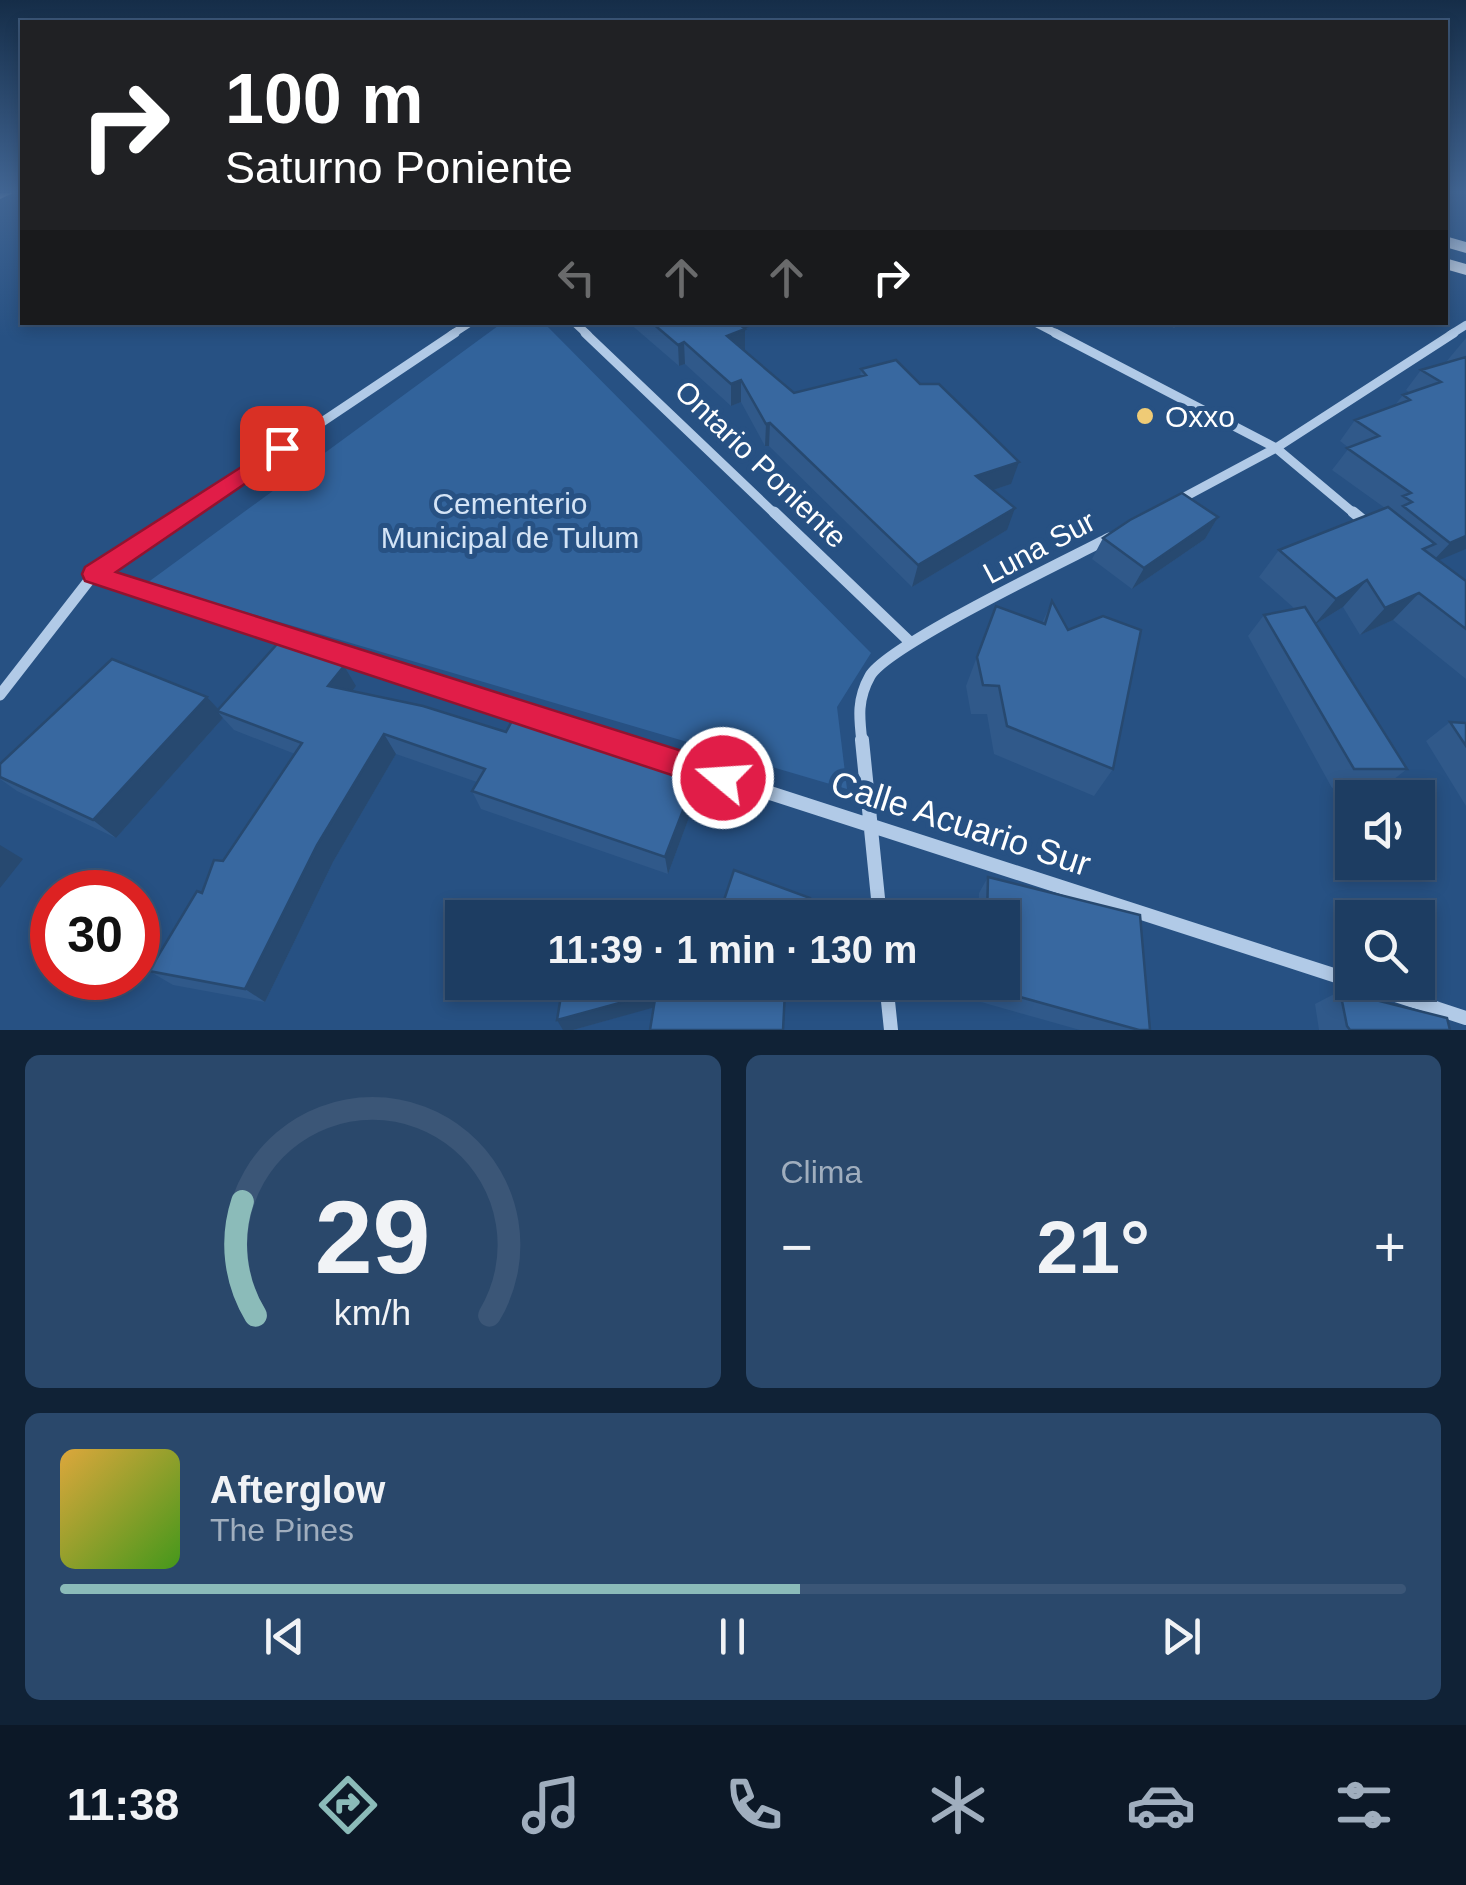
<!DOCTYPE html>
<html lang="es">
<meta charset="utf-8">
<style>
body{margin:0;font-family:Helvetica,sans-serif;background:#2a486b;color:#f1f3f6;height:100vh;display:flex;flex-direction:column;font-size:38px;white-space:nowrap}
*{box-sizing:border-box;margin:0}
p{font-size:32px;color:#a0aebe}
.icon{flex:none;width:55px;height:55px;fill:none;stroke:currentColor;stroke-width:2;stroke-linecap:round;stroke-linejoin:round}
.map{position:relative;height:1030px;overflow:hidden}
.details{display:flex;flex-direction:column;gap:25px;padding:25px;background:#102236;flex:1}
.details>*{flex:none}
.hud{position:absolute;left:20px;top:20px;width:1428px;height:305px;border-radius:0px;box-shadow:0 5px 15px #0003,0 0 0 2px #3b5677;background:#202124;color:#fff;overflow:hidden}
.buttons{position:absolute;left:1335px;top:780px;display:grid;gap:20px}
.buttons a{display:grid;place-items:center;width:100px;height:100px;border-radius:0px;background:#1d3d62;box-shadow:0 5px 15px #0003,0 0 0 2px #3b5677;font-size:50px}
.speed{position:absolute;left:30px;top:870px;display:flex;gap:20px;font-size:50px;font-weight:700;text-align:center}
.speed>*{display:grid;place-content:center;width:130px;height:130px;border-radius:50%;background:#1d3d62;box-shadow:0 5px 15px #0003,0 0 0 2px #3b5677;line-height:1}
.speed .limit{border:15px solid #d22;background:#fff;color:#111}
.pin{position:absolute;display:grid;place-items:center;width:85px;height:85px;color:#fff;margin:-42px;border-radius:20px;box-shadow:0 5px 15px #0006}
.me{position:absolute;width:110px;margin:-55px;rotate:288deg;stroke-linejoin:round;filter:drop-shadow(0 0 8px #0008)}
.turn{display:flex;align-items:center;gap:35px;height:210px;padding:0 40px;font-size:45px}
.turn .icon{width:130px;height:130px;stroke-width:2.5}
.turn b{display:block;font-size:70px;line-height:85px}
.lanes{display:flex;align-items:center;height:95px;padding:0 40px;background:#0003;justify-content:center;gap:50px;direction:ltr}
.lanes .off{opacity:.35}
.big{font-size:75px;font-weight:600;line-height:1.1}
.details .widget{flex:1;display:flex;flex-direction:column;justify-content:center;gap:15px;min-width:0;padding:0 35px;border-radius:15px;background:#2a486b}
.details .dial{align-items:center;gap:0}
.dial svg{height:260px;overflow:visible;fill:none;stroke:#3b5677;stroke-width:7;stroke-linecap:round;text-anchor:middle}
.dial text{fill:#f1f3f6;stroke:none}
.song{display:flex;align-items:center;gap:30px}
.cover{width:120px;height:120px;border-radius:15px;background:linear-gradient(135deg,hsl(40 70% 55%),hsl(100 70% 35%))}
.played{height:10px;border-radius:5px;background:linear-gradient(90deg,#8bbbb9 55%,#3b5677 55%)}
.keys{display:flex;justify-content:space-around;direction:ltr}
.heat{display:flex;justify-content:space-between;align-items:center;font-size:55px;direction:ltr}
.details .tiles{flex:1;display:grid;gap:25px;grid-template-columns:1fr 1fr}
.widget:last-child{grid-column:span 2}
.trip{position:absolute;left:445px;top:900px;width:575px;height:100px;border-radius:0px;background:#1d3d62;box-shadow:0 5px 15px #0003,0 0 0 2px #3b5677;font-weight:600;line-height:100px;text-align:center}
.tab-bar{display:flex;height:160px;justify-content:space-around;align-items:center;background:#0c1827;color:#a0aebe}
.tab-bar .icon{width:70px;height:70px}
.tab-bar .current{color:#8bbbb9}
.tab-bar b{font-size:45px;color:#f1f3f6}
.map>svg:first-child{display:block}
.green{fill:#32639b}
.lines{fill:none;stroke-linecap:round;stroke-linejoin:round}
.street-far3{stroke:#b1cae7;stroke-width:8}
.street-far2{stroke:#b1cae7;stroke-width:9}
.street-far1{stroke:#b1cae7;stroke-width:11}
.street{stroke:#b1cae7;stroke-width:14}
.secondary{fill:#dae7f6;fill-rule:evenodd}
.primary{fill:#f2f7fe;fill-rule:evenodd}
.wall{fill:#30598a}
.shaded-wall{fill:#274970}
.building{fill:#3868a0;stroke:#274970;stroke-width:2.5}
.route{fill:#e11d48;stroke:#92132f;stroke-width:2.5}
.poi-dot{fill:#efcb76;stroke:#275183;stroke-width:4}
.labels{text-anchor:middle;dominant-baseline:central;stroke-width:10;stroke-linejoin:round;paint-order:stroke}
.poi-label{font-size:30px;fill:#fff;stroke:#275183;text-anchor:start}
.street-label{font-size:30px;fill:#fff;stroke:#275183}
.park-label{font-size:30px;fill:#d4e4f6;stroke:#275183}
.near-street-label{font-size:35px;fill:#fff;stroke:#275183}
</style>
<div class="map">
<svg width="1466" height="1030" viewBox="0 0 1466 1030">
<rect width="100%" height="100%" fill="#275183"/>
<path class="green" d="M 502,323 L 544,323 L 871,653 L 837,707 L 847,789 L 147,583 Z"/>
<g class="lines">
<path class="street-far3" d="M 574,322 L 588,335
M 1034,322 L 1059,335
M 451,335 L 471,322
M 1450,335 L 1466,325"/>
<path class="street-far2" d="M 585,333 L 776,515
M 1055,333 L 1276,448 L 1356,515
M 1177,501 L 1276,448 L 1454,333
M 183,515 L 455,333"/>
<path class="street-far1" d="M 774,512 L 911,643
M 1353,512 L 1369,525
M 94,574 L 614,742
M 0,695 L 94,574 L 187,512
M 862,742 C 859,717 857,699 870,676 C 888,645 1067,560 1109,538"/>
<path class="street" d="M 606,740 L 1352,981
M 862,740 L 880,918
M 886,982 L 891,1030
M 1356,982 L 1466,1018"/>
<path class="secondary" d="M 0,193 L 13,193 L 0,199 Z"/>
<path class="primary" d="M 1445,236 L 1466,242 L 1466,253 L 1445,247 Z
M 1445,258 L 1466,264 L 1466,275 L 1445,269 Z"/>
</g>
<path class="wall" d="M 628,322 L 758,322 L 745,329 L 744,350 L 794,393 L 860,377 L 861,369 L 1011,484 L 993,490 L 1007,530 L 912,587 L 769,446 L 765,446 L 741,402 L 731,406 L 685,364 L 679,366 Z
M 1163,322 L 1182,322 L 1174,328 Z
M 1466,338 L 1466,549 L 1438,560 L 1466,581 L 1466,679 L 1393,620 L 1360,635 L 1343,607 L 1316,624 L 1407,769 L 1384,787 L 1332,788 L 1248,636 L 1264,615 L 1295,609 L 1259,577 L 1279,550 L 1385,508 L 1332,470 L 1349,448 L 1340,441 L 1355,420 L 1395,405 L 1403,395 L 1410,393 L 1406,390 L 1421,370 L 1446,362 Z
M 1218,517 L 1205,539 L 1132,589 L 1092,559 L 1103,538 Z
M 1052,601 L 1113,769 L 1094,796 L 994,754 L 987,714 L 971,714 L 966,686 L 996,606 L 1042,623 Z
M 356,686 L 352,691 L 506,732 L 696,777 L 697,796 L 668,874 L 481,809 L 472,791 L 477,782 L 396,754 L 333,862 L 265,1002 L 173,985 L 149,971 L 295,754 L 234,730 L 223,718 L 116,838 L 17,791 L 0,779 L 0,764 L 207,697 L 218,709 Z
M 1450,722 L 1466,723 L 1466,806 L 1426,741 Z
M 988,877 L 1150,1030 L 1080,1030 L 974,1000 L 975,982 L 1002,982 L 1002,918 L 978,918 L 979,893 Z
M 533,982 L 789,982 L 654,1007 L 573,1030 L 563,1030 L 561,994 L 534,985 Z
M 1340,991 L 1450,1030 L 1319,1030 L 1315,1004 Z"/>
<path class="shaded-wall" d="M 727,322 L 758,322 L 745,329 L 745,350 L 727,358 Z
M 684,342 L 685,364 L 679,366 L 678,345 Z
M 741,380 L 741,402 L 731,406 L 731,384 Z
M 770,423 L 769,446 L 765,446 L 766,424 Z
M 1019,462 L 1011,484 L 969,498 L 976,476 Z
M 1015,508 L 1007,530 L 912,587 L 918,565 Z
M 1218,517 L 1205,539 L 1132,589 L 1144,568 Z
M 1466,536 L 1466,549 L 1430,564 L 1450,543 Z
M 1367,580 L 1343,607 L 1314,625 L 1336,599 Z
M 1419,593 L 1393,620 L 1360,635 L 1385,608 Z
M 344,666 L 356,686 L 341,706 L 328,686 Z
M 207,697 L 221,712 L 217,711 L 223,718 L 116,838 L 93,820 Z
M 384,734 L 396,754 L 333,862 L 265,1002 L 245,989 L 317,845 Z
M 696,777 L 697,796 L 668,874 L 665,857 Z
M 0,845 L 23,859 L 0,888 Z
M 656,993 L 659,1006 L 573,1030 L 563,1030 L 557,1020 Z"/>
<path class="building" d="M 651,322 L 737,322 L 745,329 L 727,336 L 794,393 L 866,375 L 861,369 L 896,360 L 920,384 L 939,384 L 1019,462 L 976,476 L 1015,508 L 918,565 L 770,423 L 766,424 L 741,380 L 731,384 L 684,342 L 678,345 Z
M 1466,357 L 1466,536 L 1450,543 L 1403,506 L 1412,502 L 1403,496 L 1411,493 L 1347,448 L 1379,436 L 1355,420 L 1410,400 L 1403,395 L 1441,382 L 1421,370 Z
M 1182,493 L 1218,517 L 1144,568 L 1103,538 L 1130,520 Z
M 1388,507 L 1435,544 L 1423,549 L 1466,581 L 1466,629 L 1419,593 L 1385,608 L 1367,580 L 1336,599 L 1279,550 Z
M 1052,601 L 1068,630 L 1103,616 L 1141,630 L 1113,769 L 1007,726 L 999,686 L 983,685 L 977,657 L 996,606 L 1045,624 Z
M 1305,607 L 1407,769 L 1354,769 L 1264,615 Z
M 278,643 L 344,666 L 328,686 L 423,706 L 506,732 L 513,719 L 696,777 L 665,857 L 472,791 L 485,769 L 384,734 L 317,845 L 245,989 L 149,971 L 197,891 L 202,893 L 214,860 L 223,861 L 302,743 L 217,711 Z
M 112,659 L 207,697 L 93,820 L 0,777 L 0,764 Z
M 1450,722 L 1466,723 L 1466,746 Z
M 734,870 L 810,898 L 805,918 L 718,918 Z
M 988,877 L 1140,915 L 1150,1030 L 1139,1030 L 984,987 L 985,982 L 1002,982 L 1002,918 L 987,918 Z
M 558,982 L 787,982 L 785,991 L 783,1030 L 650,1030 L 656,993 L 557,1020 L 563,984 Z
M 1340,991 L 1447,1018 L 1450,1030 L 1350,1030 L 1347,1026 Z"/>
<linearGradient id="sky" x2="0" y2="1"><stop stop-color="#152d48"/><stop offset="0.57" stop-color="#416593"/><stop offset="1" stop-color="#416593" stop-opacity="0"/></linearGradient>
<rect width="1466" height="337" fill="url(#sky)"/>
<path class="route" d="M 282,441 L 293,448 L 290,453 L 116,572 L 723,764 L 734,768 L 738,778 L 734,788 L 723,792 L 85,581 L 82,574 L 85,567 Z"/>
<circle class="poi-dot" cx="1145" cy="416" r="10"/>
<g class="labels">
<g class="poi-label">
<text x="1165" y="416">Oxxo</text>
</g>
<g class="street-label">
<text transform="translate(761 464) rotate(44)">Ontario Poniente</text>
<text transform="translate(1039 547) rotate(-28)">Luna Sur</text>
</g>
<g class="park-label">
<text x="510" y="503">Cementerio<tspan x="510" dy="34">Municipal de Tulum</tspan></text>
</g>
<g class="near-street-label">
<text transform="translate(961 823) rotate(18)">Calle Acuario Sur</text>
</g>
</g>
</svg>
<div class="buttons">
<a><svg class="icon" aria-label="sound" viewBox="0 0 24 24"><path d="M4 9h4l5-4v14l-5-4H4zM17 9q2 3 0 6"/></svg></a>
<a><svg class="icon" aria-label="search" viewBox="0 0 24 24"><circle cx="10" cy="10" r="6"/><path d="M15 15l6 6"/></svg></a>
</div>
<div class="speed"><div class="limit">30</div></div>
<div class="pin" style="left:282px;top:448px;background:#d93025"><svg class="icon" aria-label="arrive" viewBox="0 0 24 24"><path d="M6 21V4h12l-3 4 3 4H6"/></svg></div>
<svg class="me" style="left:723px;top:778px" viewBox="-20 -20 40 40"><circle r="17" fill="#e11d48" stroke="#fff" stroke-width="3"/><path d="M0-11L8 9 0 5-8 9z" fill="#fff"/></svg>
<div class="trip">11:39 · 1 min · 130 m</div>
<div class="hud">
<div class="turn"><svg class="icon" aria-label="right" viewBox="0 0 24 24"><path d="M7 20v-9h11M14 6l5 5-5 5"/></svg><div><b>100 m</b>Saturno Poniente</div></div>
<div class="lanes"><svg class="icon off" aria-label="left" viewBox="0 0 24 24"><path d="M17 20v-9H6M10 6l-5 5 5 5"/></svg><svg class="icon off" aria-label="ahead" viewBox="0 0 24 24"><path d="M12 20V5M6 11l6-6 6 6"/></svg><svg class="icon off" aria-label="ahead" viewBox="0 0 24 24"><path d="M12 20V5M6 11l6-6 6 6"/></svg><svg class="icon" aria-label="right" viewBox="0 0 24 24"><path d="M7 20v-9h11M14 6l5 5-5 5"/></svg></div>
</div>
</div>
<section class="details">
<div class="tiles">
<div class="widget dial"><svg viewBox="0 0 100 80">
<path d="M14 69A42 42 0 1 1 86 69"/>
<path d="M14 69A42 42 0 0 1 10 34" stroke="#8bbbb9"/>
<text x="50" y="56" font-size="32" font-weight="700">29</text>
<text x="50" y="72" font-size="11">km/h</text>
</svg></div>
<div class="widget"><p>Clima</p>
<div class="heat"><a>−</a><b class="big">21°</b><a>+</a></div>
</div>
<div class="widget">
<div class="song"><i class="cover"></i><div><b>Afterglow</b><p>The Pines</p></div></div>
<div class="played"></div>
<div class="keys"><svg class="icon" aria-label="previous" viewBox="0 0 24 24"><path d="M18 5L8 12l10 7zM5 5v14"/></svg><svg class="icon" aria-label="pause" viewBox="0 0 24 24"><path d="M8 5v14M16 5v14"/></svg><svg class="icon" aria-label="next" viewBox="0 0 24 24"><path d="M6 5l10 7-10 7zM19 5v14"/></svg></div>
</div>
</div>
</section>
<nav class="tab-bar">
<b>11:38</b>
<svg class="icon current" aria-label="directions" viewBox="0 0 24 24"><path d="M12 3l9 9-9 9-9-9zM9 14v-3h6M13 9l2 2-2 2"/></svg>
<svg class="icon" aria-label="music" viewBox="0 0 24 24"><path d="M9 18V5l10-2v13"/><circle cx="6" cy="18" r="3"/><circle cx="16" cy="16" r="3"/></svg>
<svg class="icon" aria-label="phone" viewBox="0 0 24 24"><path d="M5 4h4l2 5-3 2q2 4 5 5l2-3 5 2v4C11 20 4 13 5 4z"/></svg>
<svg class="icon" aria-label="climate" viewBox="0 0 24 24"><path d="M12 3v18M4 7l16 10M4 17L20 7"/></svg>
<svg class="icon" aria-label="car" viewBox="0 0 24 24"><path d="M5 17H2v-5l4-1 3-4h7l3 4 3 1v5h-3M9 17h6M6 11h13"/><circle cx="7" cy="17" r="2"/><circle cx="17" cy="17" r="2"/></svg>
<svg class="icon" aria-label="filters" viewBox="0 0 24 24"><path d="M4 7h16M4 17h16"/><circle cx="9" cy="7" r="2"/><circle cx="15" cy="17" r="2"/></svg>
</nav>
